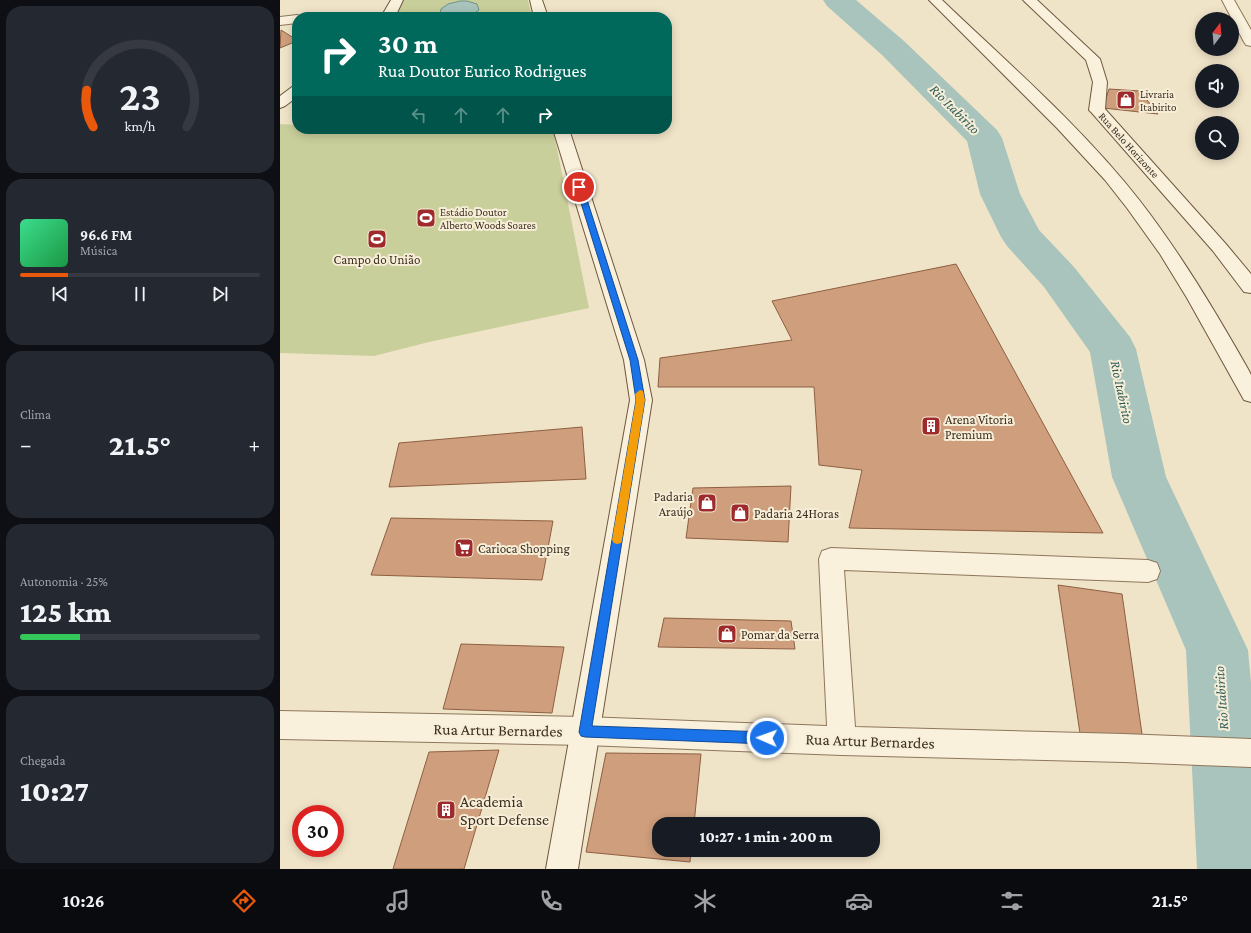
<!DOCTYPE html>
<html lang="pt">
<meta charset="utf-8">
<style>
body{margin:0;font-family:"Crimson Pro",serif;background:#242831;color:#f1f3f6;height:100vh;display:flex;flex-direction:column;font-size:15px;white-space:nowrap}
*{box-sizing:border-box;margin:0}
p{font-size:13px;color:#9ea1a6}
.icon{flex:none;width:22px;height:22px;fill:none;stroke:currentColor;stroke-width:2;stroke-linecap:round;stroke-linejoin:round}
.map{position:relative;flex:1;overflow:hidden}
.details{display:flex;flex-direction:column;gap:6px;padding:6px;background:#0d0f14;width:280px}
.details>*{flex:none}
.hud{position:absolute;left:12px;top:12px;width:380px;height:122px;border-radius:16px;box-shadow:0 2px 10px #0003;background:#00695c;color:#fff;overflow:hidden}
.needle{width:26px;rotate:16deg}
.tools{position:absolute;left:915px;top:12px;display:grid;gap:8px}
.tools a{display:grid;place-items:center;width:44px;height:44px;border-radius:50%;background:#171b24;box-shadow:0 2px 10px #0003;font-size:20px}
.speed{position:absolute;left:12px;top:805px;display:flex;gap:8px;font-size:20px;font-weight:700;text-align:center}
.speed>*{display:grid;place-content:center;width:52px;height:52px;border-radius:50%;background:#171b24;box-shadow:0 2px 10px #0003;line-height:1}
.speed .limit{border:6px solid #d22;background:#fff;color:#111}
.pin{position:absolute;display:grid;place-items:center;width:34px;height:34px;color:#fff;margin:-17px;border:2px solid #fff;border-radius:50%;box-shadow:0 1px 4px #0007}
.me{position:absolute;width:44px;margin:-22px;rotate:272deg;stroke-linejoin:round;filter:drop-shadow(0 0 3px #0008)}
.turn{display:flex;align-items:center;gap:14px;height:84px;padding:0 20px;font-size:18px}
.turn .icon{width:52px;height:52px;stroke-width:2.5}
.turn b{display:block;font-size:28px;line-height:34px}
.lanes{display:flex;align-items:center;height:38px;padding:0 20px;background:#0003;justify-content:center;gap:20px;direction:ltr}
.lanes .off{opacity:.35}
.big{font-size:30px;font-weight:800;line-height:1.1}
.details .widget{flex:1;display:flex;flex-direction:column;justify-content:center;gap:6px;min-width:0;padding:0 14px;border-radius:16px;background:#242831}
.details .dial{align-items:center;gap:0}
.dial svg{height:104px;overflow:visible;fill:none;stroke:#363941;stroke-width:7;stroke-linecap:round;text-anchor:middle}
.dial text{fill:#f1f3f6;stroke:none}
.song{display:flex;align-items:center;gap:12px}
.cover{width:48px;height:48px;border-radius:6px;background:linear-gradient(135deg,hsl(150 70% 55%),hsl(140 70% 35%))}
.played{height:4px;border-radius:2px;background:linear-gradient(90deg,#ea580c 20%,#363941 20%)}
.keys{display:flex;justify-content:space-around;direction:ltr}
.heat{display:flex;justify-content:space-between;align-items:center;font-size:22px;direction:ltr}
.charge{height:6px;border-radius:3px;background:linear-gradient(90deg,#34c759 25%,#363941 0)}
.trip{position:absolute;left:372px;top:817px;width:228px;height:40px;border-radius:16px;background:#171b24;box-shadow:0 2px 10px #0003;font-weight:800;line-height:40px;text-align:center}
.tabs{display:flex;height:64px;justify-content:space-around;align-items:center;background:#090b0e;color:#9ea1a6}
.tabs .icon{width:28px;height:28px}
.tabs .on{color:#ea580c}
.tabs b{font-size:18px;color:#f1f3f6}
main{display:flex;flex:1;min-height:0}
.map>svg:first-child{display:block}
.green{fill:#c9cf9b}
.water{fill:#a9c4bc;stroke:#6f938a}
.lines{fill:none;stroke-linecap:round;stroke-linejoin:round}
.river{fill:#a9c4bc;fill-rule:evenodd}
.building{fill:#cf9f7d;stroke:#8d5f41}
.street-casing{stroke:#8d765c;stroke-width:2}
.secondary-casing{stroke:#6f573f;stroke-width:2}
.street{fill:#faf1dc;fill-rule:evenodd}
.secondary{fill:#faf1dc;fill-rule:evenodd}
.route{fill:#1a73e8;stroke:#114b97}
.slow{fill:#f59e0b}
.labels{text-anchor:middle;dominant-baseline:central;stroke-width:4;stroke-linejoin:round;paint-order:stroke}
.far-poi-label{font-size:11px;fill:#3d2e20;stroke:#f7eed8;text-anchor:start}
.far-street-label{font-size:11px;fill:#3d2e20;stroke:#f7eed8}
.poi-label{font-size:13px;fill:#3d2e20;stroke:#f7eed8;text-anchor:start}
.water-label{font-size:14px;font-style:italic;fill:#2f5d5a;stroke:#f7eed8}
.near-street-label{font-size:16px;fill:#3d2e20;stroke:#f7eed8}
.near-poi-label{font-size:16px;fill:#3d2e20;stroke:#f7eed8;text-anchor:start}
</style>
<main>
<section class="details">
<div class="widget dial"><svg viewBox="0 0 100 80">
<path d="M14 69A42 42 0 1 1 86 69"/>
<path d="M14 69A42 42 0 0 1 9 41" stroke="#ea580c"/>
<text x="50" y="56" font-size="32" font-weight="700">23</text>
<text x="50" y="72" font-size="11">km/h</text>
</svg></div>
<div class="widget">
<div class="song"><i class="cover"></i><div><b>96.6 FM</b><p>Música</p></div></div>
<div class="played"></div>
<div class="keys"><svg class="icon" aria-label="previous" viewBox="0 0 24 24"><path d="M18 5L8 12l10 7zM5 5v14"/></svg><svg class="icon" aria-label="pause" viewBox="0 0 24 24"><path d="M8 5v14M16 5v14"/></svg><svg class="icon" aria-label="next" viewBox="0 0 24 24"><path d="M6 5l10 7-10 7zM19 5v14"/></svg></div>
</div>
<div class="widget"><p>Clima</p>
<div class="heat"><a>−</a><b class="big">21.5°</b><a>+</a></div>
</div>
<div class="widget"><p>Autonomia · 25%</p><b class="big">125 km</b><div class="charge"></div></div>
<div class="widget"><p>Chegada</p><b class="big">10:27</b></div>
</section>
<div class="map">
<svg width="971" height="869" viewBox="0 0 971 869">
<rect width="100%" height="100%" fill="#f0e4c8"/>
<path class="green" d="M 122,0 L 248,0 L 252,17 L 113,17 Z
M 0,124 L 17,125 L 17,129 L 273,129 L 309,308 L 149,342 L 94,356 L 0,353 Z"/>
<path class="water" d="M 180,1 L 187,1 L 197,4 L 199,10 L 189,17 L 163,17 L 160,15 L 161,9 L 168,4 Z"/>
<g class="lines">
<path class="river" d="M 543,0 L 576,0 L 624,41 L 717,130 L 722,138 L 740,194 L 759,230 L 794,267 L 850,337 L 856,349 L 886,477 L 968,650 L 971,683 L 971,869 L 917,869 L 906,650 L 832,477 L 810,352 L 764,287 L 727,246 L 721,237 L 700,194 L 687,141 L 602,55 L 547,6 Z"/>
</g>
<path class="building" d="M 1,30 L 17,40 L 17,41 L 0,48 Z
M 829,89 L 860,91 L 878,114 L 823,108 Z
M 676,264 L 823,533 L 569,528 L 582,470 L 539,465 L 534,387 L 378,387 L 380,358 L 512,340 L 492,301 Z
M 302,427 L 306,479 L 109,487 L 119,443 Z
M 511,486 L 508,542 L 406,538 L 413,488 Z
M 111,518 L 273,521 L 262,580 L 91,575 Z
M 778,585 L 842,594 L 863,741 L 801,740 Z
M 384,618 L 511,621 L 515,649 L 378,647 Z
M 181,644 L 284,647 L 272,713 L 163,709 Z
M 219,750 L 184,869 L 113,869 L 149,752 Z
M 326,753 L 421,754 L 414,824 L 379,824 L 379,850 L 411,850 L 410,862 L 306,852 Z"/>
<g class="lines">
<defs>
<path id="street" d="M 942,0 L 954,0 L 971,30 L 971,46 L 966,45 L 964,42 Z
M 41,13 L 72,13 L 77,14 L 79,17 L 34,17 L 36,14 Z
M 17,15 L 22,17 L 17,17 L 17,23 L 0,25 L 0,17 Z
M 551,548 L 868,560 L 877,563 L 880,571 L 877,579 L 868,582 L 564,570 L 575,727 L 843,734 L 971,739 L 971,767 L 843,762 L 562,755 L 305,745 L 0,739 L 0,711 L 305,717 L 547,726 L 539,559 L 542,551 Z"/>
<path id="secondary" d="M 111,0 L 123,0 L 115,17 L 101,17 Z
M 250,0 L 262,0 L 268,17 L 254,17 Z
M 649,0 L 662,0 C 730,65 802,127 860,201 C 901,254 935,311 968,369 L 971,375 L 971,402 L 964,400 L 907,298 L 880,254 L 847,208 L 825,180 L 777,128 Z
M 743,0 L 757,0 L 820,59 L 827,82 L 825,109 L 945,243 L 971,274 L 971,293 L 964,292 L 933,251 L 812,113 L 809,110 L 813,82 L 806,60 Z
M 17,86 L 17,97 L 5,106 L 0,108 L 0,96 L 12,87 Z
M 273,129 L 289,129 L 364,360 L 372,400 L 298,869 L 266,869 L 350,400 L 344,360 Z"/>
</defs>
<use href="#street" class="street-casing"/>
<use href="#secondary" class="secondary-casing"/>
<use href="#street" class="street"/>
<use href="#secondary" class="secondary"/>
</g>
<path class="route" d="M 297,185 L 303,187 L 358,360 L 365,400 L 312,726 L 487,732 L 491,734 L 493,738 L 491,742 L 487,744 L 305,737 L 301,736 L 299,732 L 356,400 L 350,360 L 296,187 Z"/>
<path class="slow" d="M 360,390 L 363,391 L 365,400 L 342,540 L 341,543 L 337,544 L 334,543 L 332,540 L 356,400 L 355,394 Z"/>
<defs>
<symbol id="shop-square" viewBox="-11 -11 22 22"><rect x="-9" y="-9" width="18" height="18" rx="4" fill="#9e2a2b" stroke="#f7eed8"/><path d="M-5-2.5h2.3a2.7 3.5 0 0 1 5.4 0H5L5.5 6h-11ZM-1.5-2.5h3a1.5 2.3 0 0 0-3 0Z" fill="#fff"/></symbol>
<symbol id="stadium-square" viewBox="-11 -11 22 22"><rect x="-9" y="-9" width="18" height="18" rx="4" fill="#9e2a2b" stroke="#f7eed8"/><path d="M0-5a6.5 5 0 1 0 0 10a6.5 5 0 1 0 0-10ZM-3.5-1.8h7v3.6h-7Z" fill="#fff"/></symbol>
<symbol id="building-square" viewBox="-11 -11 22 22"><rect x="-9" y="-9" width="18" height="18" rx="4" fill="#9e2a2b" stroke="#f7eed8"/><path d="M-4-6H4V6H1V3H-1V6H-4ZM-2.5-4.3h1.7v1.8h-1.7ZM.8-4.3h1.7v1.8H.8ZM-2.5-1h1.7V.8h-1.7ZM.8-1h1.7V.8H.8Z" fill="#fff"/></symbol>
<symbol id="supermarket-square" viewBox="-11 -11 22 22"><rect x="-9" y="-9" width="18" height="18" rx="4" fill="#9e2a2b" stroke="#f7eed8"/><path d="M-6-5.5h2.5l.6 2H6L4.5 2H-2.5L-4.4-4H-6ZM-1.5 3.2a1.3 1.3 0 1 0 .1 0ZM3 3.2a1.3 1.3 0 1 0 .1 0Z" fill="#fff"/></symbol>
</defs>
<g fill-rule="evenodd">
<use href="#shop-square" x="835" y="89" width="22" height="22"/>
<use href="#stadium-square" x="135" y="207" width="22" height="22"/>
<use href="#stadium-square" x="86" y="228" width="22" height="22"/>
<use href="#building-square" x="640" y="415" width="22" height="22"/>
<use href="#shop-square" x="416" y="492" width="22" height="22"/>
<use href="#shop-square" x="449" y="502" width="22" height="22"/>
<use href="#supermarket-square" x="173" y="537" width="22" height="22"/>
<use href="#shop-square" x="436" y="623" width="22" height="22"/>
<use href="#building-square" x="155" y="799" width="22" height="22"/>
</g>
<g class="labels">
<g class="far-poi-label">
<text x="860" y="94">Livraria<tspan x="860" dy="13">Itabirito</tspan></text>
<text x="160" y="212">Estádio Doutor<tspan x="160" dy="13">Alberto Woods Soares</tspan></text>
</g>
<g class="far-street-label">
<text transform="translate(849 145) rotate(48)">Rua Belo Horizonte</text>
</g>
<g class="poi-label">
<text x="97" y="259" text-anchor="middle">Campo do União</text>
<text x="665" y="419">Arena Vitoria<tspan x="665" dy="15">Premium</tspan></text>
<text x="413" y="496" text-anchor="end">Padaria<tspan x="413" dy="15">Araújo</tspan></text>
<text x="474" y="513">Padaria 24Horas</text>
<text x="198" y="548">Carioca Shopping</text>
<text x="461" y="634">Pomar da Serra</text>
</g>
<g class="water-label">
<text transform="translate(675 109) rotate(45)">Rio Itabirito</text>
<text transform="translate(842 392) rotate(78)">Rio Itabirito</text>
<text transform="translate(941 698) rotate(-94)">Rio Itabirito</text>
</g>
<g class="near-street-label">
<text transform="translate(218 730) rotate(1)">Rua Artur Bernardes</text>
<text transform="translate(590 741) rotate(2)">Rua Artur Bernardes</text>
</g>
<g class="near-poi-label">
<text x="180" y="801">Academia<tspan x="180" dy="18">Sport Defense</tspan></text>
</g>
</g>
</svg>
<div class="tools">
<a><svg class="needle" viewBox="-14 -14 28 28"><path d="M0-13l5 13h-10z" fill="#e53935"/><path d="M0 13l5-13h-10z" fill="#9ea1a6"/></svg></a>
<a><svg class="icon" aria-label="sound" viewBox="0 0 24 24"><path d="M4 9h4l5-4v14l-5-4H4zM17 9q2 3 0 6"/></svg></a>
<a><svg class="icon" aria-label="search" viewBox="0 0 24 24"><circle cx="10" cy="10" r="6"/><path d="M15 15l6 6"/></svg></a>
</div>
<div class="speed"><div class="limit">30</div></div>
<div class="pin" style="left:299px;top:187px;background:#d93025"><svg class="icon" aria-label="arrive" viewBox="0 0 24 24"><path d="M6 21V4h12l-3 4 3 4H6"/></svg></div>
<svg class="me" style="left:487px;top:738px" viewBox="-20 -20 40 40"><circle r="17" fill="#1a73e8" stroke="#fff" stroke-width="3"/><path d="M0-11L8 9 0 5-8 9z" fill="#fff"/></svg>
<div class="trip">10:27 · 1 min · 200 m</div>
<div class="hud">
<div class="turn"><svg class="icon" aria-label="right" viewBox="0 0 24 24"><path d="M7 20v-9h11M14 6l5 5-5 5"/></svg><div><b>30 m</b>Rua Doutor Eurico Rodrigues</div></div>
<div class="lanes"><svg class="icon off" aria-label="left" viewBox="0 0 24 24"><path d="M17 20v-9H6M10 6l-5 5 5 5"/></svg><svg class="icon off" aria-label="ahead" viewBox="0 0 24 24"><path d="M12 20V5M6 11l6-6 6 6"/></svg><svg class="icon off" aria-label="ahead" viewBox="0 0 24 24"><path d="M12 20V5M6 11l6-6 6 6"/></svg><svg class="icon" aria-label="right" viewBox="0 0 24 24"><path d="M7 20v-9h11M14 6l5 5-5 5"/></svg></div>
</div>
</div>
</main>
<nav class="tabs">
<b>10:26</b>
<svg class="icon on" aria-label="directions" viewBox="0 0 24 24"><path d="M12 3l9 9-9 9-9-9zM9 14v-3h6M13 9l2 2-2 2"/></svg>
<svg class="icon" aria-label="music" viewBox="0 0 24 24"><path d="M9 18V5l10-2v13"/><circle cx="6" cy="18" r="3"/><circle cx="16" cy="16" r="3"/></svg>
<svg class="icon" aria-label="phone" viewBox="0 0 24 24"><path d="M5 4h4l2 5-3 2q2 4 5 5l2-3 5 2v4C11 20 4 13 5 4z"/></svg>
<svg class="icon" aria-label="climate" viewBox="0 0 24 24"><path d="M12 3v18M4 7l16 10M4 17L20 7"/></svg>
<svg class="icon" aria-label="car" viewBox="0 0 24 24"><path d="M5 17H2v-5l4-1 3-4h7l3 4 3 1v5h-3M9 17h6M6 11h13"/><circle cx="7" cy="17" r="2"/><circle cx="17" cy="17" r="2"/></svg>
<svg class="icon" aria-label="filters" viewBox="0 0 24 24"><path d="M4 7h16M4 17h16"/><circle cx="9" cy="7" r="2"/><circle cx="15" cy="17" r="2"/></svg>
<b>21.5°</b>
</nav>
